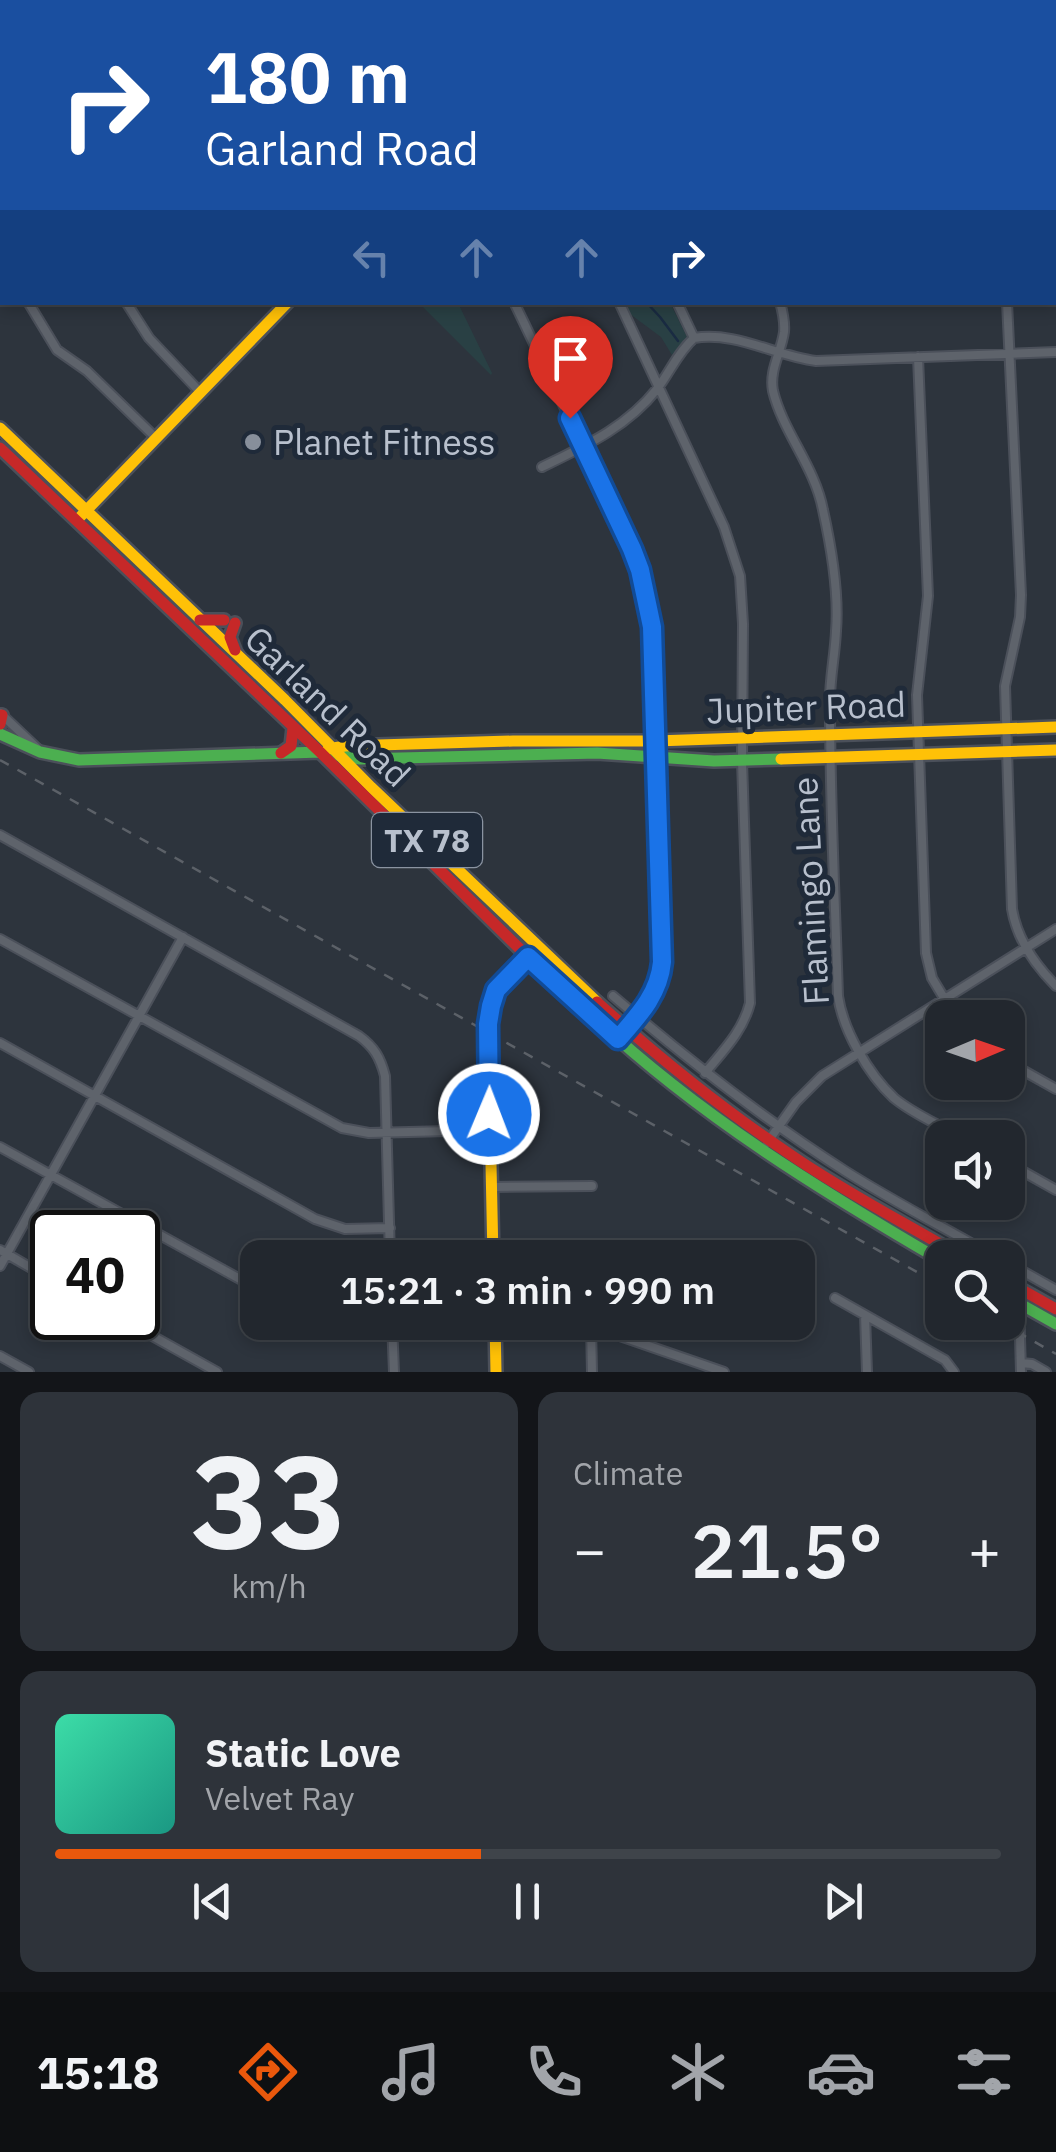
<!DOCTYPE html>
<meta charset="utf-8">
<style>
body{margin:0;font-family:"IBM Plex Sans",sans-serif;background:#2e333a;color:#f1f3f6;height:100vh;display:flex;flex-direction:column;font-size:38px;white-space:nowrap}
*{box-sizing:border-box;margin:0}
p{font-size:32px;color:#a2a5aa}
.icon{flex:none;width:55px;height:55px;fill:none;stroke:currentColor;stroke-width:2;stroke-linecap:round;stroke-linejoin:round}
.map{position:relative;height:1372px;overflow:hidden}
.panel{display:flex;flex-direction:column;gap:20px;padding:20px;background:#131519;flex:1}
.panel>*{flex:none}
.guide{position:absolute;left:0px;top:0px;width:1058px;height:305px;box-shadow:0 5px 15px #0003,0 0 0 2px #3f444a;background:#1a4fa0;color:#fff;overflow:hidden}
.needle{width:65px;rotate:88deg}
.buttons{position:absolute;left:925px;top:1000px;display:grid;gap:20px}
.buttons a{display:grid;place-items:center;width:100px;height:100px;border-radius:20px;background:#22272e;box-shadow:0 5px 15px #0003,0 0 0 2px #3f444a;font-size:50px}
.speed{position:absolute;left:30px;top:1210px;display:flex;gap:20px;font-size:50px;font-weight:700;text-align:center}
.speed>*{display:grid;place-content:center;width:130px;height:130px;border-radius:50%;background:#22272e;box-shadow:0 5px 15px #0003,0 0 0 2px #3f444a;line-height:1}
.speed .limit{border:5px solid #111;border-radius:15px;background:#fff;color:#111}
.pin{position:absolute;display:grid;place-items:center;width:85px;height:85px;color:#fff;margin:-102px -42px;border-radius:50% 50% 50% 0;rotate:-45deg;box-shadow:0 0 10px #0007}
.pin .icon{rotate:45deg}
.me{position:absolute;width:110px;margin:-55px;rotate:1deg;stroke-linejoin:round;filter:drop-shadow(0 0 8px #0008)}
.turn{display:flex;align-items:center;gap:35px;height:210px;padding:0 40px;font-size:45px}
.turn .icon{width:130px;height:130px;stroke-width:2.5}
.turn b{display:block;font-size:70px;line-height:85px}
.lanes{display:flex;align-items:center;height:95px;padding:0 40px;background:#0003;justify-content:center;gap:50px;direction:ltr}
.lanes .off{opacity:.35}
.big{font-size:75px;font-weight:600;line-height:1.1}
.panel .widget{flex:1;display:flex;flex-direction:column;justify-content:center;gap:15px;min-width:0;padding:0 35px;border-radius:20px;background:#2e333a}
.panel .dial{align-items:center;gap:0}
.dial b{font-size:130px;line-height:1}
.song{display:flex;align-items:center;gap:30px}
.cover{width:120px;height:120px;border-radius:15px;background:linear-gradient(135deg,hsl(160 70% 55%),hsl(170 70% 35%))}
.played{height:10px;border-radius:5px;background:linear-gradient(90deg,#ea580c 45%,#3f444a 45%)}
.keys{display:flex;justify-content:space-around;direction:ltr}
.heat{display:flex;justify-content:space-between;align-items:center;font-size:55px;direction:ltr}
.panel .tiles{flex:1;display:grid;gap:20px;grid-template-columns:1fr 1fr}
.widget:last-child{grid-column:span 2}
.trip{position:absolute;left:240px;top:1240px;width:575px;height:100px;border-radius:20px;background:#22272e;box-shadow:0 5px 15px #0003,0 0 0 2px #3f444a;font-weight:600;line-height:100px;text-align:center}
.tabs{display:flex;height:160px;justify-content:space-around;align-items:center;background:#0e1012;color:#a2a5aa}
.tabs .icon{width:70px;height:70px}
.tabs .active{color:#ea580c}
.tabs b{font-size:45px;color:#f1f3f6}
.map>svg:first-child{display:block}
.green{fill:#294044}
.lines{fill:none;stroke-linecap:round;stroke-linejoin:round}
.stream{stroke:#1a2b42;stroke-width:2.5}
.street-casing{stroke:#4b505a;stroke-width:12}
.fast-casing{stroke:#4b505a;stroke-width:16}
.slow-casing{stroke:#4b505a;stroke-width:16}
.jam-casing{stroke:#4b505a;stroke-width:16}
.street{stroke:#5e636b;stroke-width:8}
.fast{stroke:#4caf50;stroke-width:11}
.slow{stroke:#ffc107;stroke-width:11}
.jam{stroke:#c62828;stroke-width:11}
.rail{stroke:#5c6168;stroke-width:2.5;stroke-dasharray:10 10;stroke-linecap:butt}
.route-casing{stroke:#114b97;stroke-width:25}
.route{stroke:#1a73e8;stroke-width:18}
.poi-dot{fill:#878f9b;stroke:#1f2a39;stroke-width:4}
.labels{text-anchor:middle;dominant-baseline:central;stroke-width:10;stroke-linejoin:round;paint-order:stroke}
.shield{fill:#1f2a39;stroke:#8a93a1;stroke-width:2.5}
.shield-label{font-size:32px;font-weight:bold;fill:#b8c0cd}
.poi-label{font-size:35px;fill:#b8c0cd;stroke:#1f2a39;text-anchor:start}
.street-label{font-size:35px;fill:#b8c0cd;stroke:#1f2a39}
</style>
<div class="map">
<svg width="1056" height="1372" viewBox="0 0 1056 1372">
<rect width="100%" height="100%" fill="#2d343d"/>
<path class="green" d="M 419,303 L 458,303 L 492,373 L 491,375 Z
M 626,303 L 670,303 L 687,337 L 672,355 L 661,337 L 630,314 Z"/>
<g class="lines">
<path class="stream" d="M 990,0 L 995,2
M 1055,12 L 1056,12
M 646,302 L 660,317 L 678,341"/>
<defs>
<path id="street" d="M 58,0 L 58,2
M 295,0 L 296,2
M 517,0 L 519,2
M 605,0 L 607,2
M 911,0 L 912,2
M 805,2 L 812,0
M 1055,67 L 1056,67
M 1055,147 L 1056,147
M 28,302 L 57,350 L 87,371 L 157,439
M 126,302 L 149,338 L 201,393
M 514,302 L 632,549 L 647,597 L 652,627 L 662,962 L 656,990 L 624,1032
M 619,302 L 724,527 L 740,576 L 743,624 L 742,761 L 750,1003 C 743,1031 723,1051 705,1073
M 677,302 L 694,338
M 780,302 C 783,313 785,322 784,332 C 781,353 769,370 773,391 C 783,432 815,467 823,510 C 831,546 839,594 836,631 C 835,656 829,681 830,707 C 830,803 835,899 838,996 C 843,1030 868,1074 894,1098 C 913,1114 940,1125 962,1138
M 1007,302 L 1021,595 L 1020,617 L 1005,686 L 1012,909 C 1017,938 1035,965 1056,986
M 918,357 L 928,596 L 917,695 L 926,953 L 932,978 L 956,1018
M 542,467 C 585,446 627,427 657,389 C 670,372 678,352 694,338 C 736,331 775,356 816,361 L 1056,352
M 0,713 L 37,748
M 0,835 L 359,1036 C 374,1047 380,1057 385,1076 L 390,1258
M 0,939 L 342,1128 L 369,1133 L 489,1130
M 613,996 C 687,1059 763,1119 845,1171 C 894,1202 947,1229 997,1258
M 0,1043 L 315,1219 L 345,1229 L 390,1228
M 1008,1062 L 1056,1089
M 767,1143 L 796,1102 L 822,1076 L 1056,929
M 0,1147 L 258,1289
M 1008,1163 L 1056,1190
M 491,1187 L 592,1186
M 0,1250 L 52,1280
M 1008,1263 L 1056,1290
M 0,1266 L 183,937
M 835,1298 L 945,1360 L 954,1372
M 1019,1302 L 1021,1372
M 865,1315 L 867,1372
M 120,1318 L 217,1372
M 323,1322 L 349,1326 L 489,1322
M 392,1322 L 394,1372
M 573,1322 L 591,1326 L 724,1372
M 591,1326 L 592,1372
M 0,1356 L 29,1372
M 1021,1363 L 1032,1364 L 1046,1372"/>
<path id="fast" d="M 0,734 L 40,752 L 79,760 L 320,752 L 360,759 L 597,753 L 714,761 L 781,759
M 492,994 L 531,954
M 596,1019 C 700,1116 820,1190 942,1261
M 1008,1297 L 1056,1324"/>
<path id="slow" d="M 0,428 L 285,700 L 371,787 L 597,1002
M 80,517 L 288,302
M 328,749 L 345,746 L 513,741 L 656,741 L 1056,727
M 781,759 L 1056,750
M 493,1258 L 488,1024 L 496,990
M 495,1322 L 496,1372"/>
<path id="jam" d="M 576,2 L 578,0
M 0,448 L 320,752 L 528,957 L 596,1019
M 200,620 L 224,620
M 235,623 L 230,637 L 235,650
M 0,724 L 2,715
M 281,753 L 291,746 L 293,728
M 597,1002 C 659,1058 722,1109 791,1155 C 846,1193 907,1224 964,1258
M 1008,1282 L 1056,1309"/>
</defs>
<use href="#street" class="street-casing"/>
<use href="#fast" class="fast-casing"/>
<use href="#slow" class="slow-casing"/>
<use href="#jam" class="jam-casing"/>
<use href="#street" class="street"/>
<use href="#fast" class="fast"/>
<use href="#slow" class="slow"/>
<use href="#jam" class="jam"/>
<path class="rail" d="M 0,760 L 942,1286
M 1000,1322 L 1056,1354"/>
</g>
<g class="lines">
<defs>
<path id="route" d="M 489,1114 L 488,1024 L 491,1006 L 496,990 L 528,957 L 618,1039 C 639,1015 659,994 662,962 L 653,661 L 652,627 L 640,570 L 632,549 L 570,418"/>
</defs>
<use href="#route" class="route-casing"/>
<use href="#route" class="route"/>
</g>
<circle class="poi-dot" cx="253" cy="442" r="10"/>
<g class="labels">
<rect class="shield" x="372" y="813" width="110" height="54" rx="8"/>
<g class="shield-label">
<text x="427" y="840">TX 78</text>
</g>
<g class="poi-label">
<text x="273" y="442">Planet Fitness</text>
</g>
<g class="street-label">
<text transform="translate(328 706) rotate(44)">Garland Road</text>
<text transform="translate(806 707) rotate(-2)">Jupiter Road</text>
<text transform="translate(810 891) rotate(-93)">Flamingo Lane</text>
</g>
</g>
</svg>
<div class="buttons">
<a><svg class="needle" viewBox="-14 -14 28 28"><path d="M0-13l5 13h-10z" fill="#e53935"/><path d="M0 13l5-13h-10z" fill="#a2a5aa"/></svg></a>
<a><svg class="icon" aria-label="sound" viewBox="0 0 24 24"><path d="M4 9h4l5-4v14l-5-4H4zM17 9q2 3 0 6"/></svg></a>
<a><svg class="icon" aria-label="search" viewBox="0 0 24 24"><circle cx="10" cy="10" r="6"/><path d="M15 15l6 6"/></svg></a>
</div>
<div class="speed"><div class="limit">40</div></div>
<div class="pin" style="left:570px;top:418px;background:#d93025"><svg class="icon" aria-label="arrive" viewBox="0 0 24 24"><path d="M6 21V4h12l-3 4 3 4H6"/></svg></div>
<svg class="me" style="left:489px;top:1114px" viewBox="-20 -20 40 40"><circle r="17" fill="#1a73e8" stroke="#fff" stroke-width="3"/><path d="M0-11L8 9 0 5-8 9z" fill="#fff"/></svg>
<div class="trip">15:21 · 3 min · 990 m</div>
<div class="guide">
<div class="turn"><svg class="icon" aria-label="right" viewBox="0 0 24 24"><path d="M7 20v-9h11M14 6l5 5-5 5"/></svg><div><b>180 m</b>Garland Road</div></div>
<div class="lanes"><svg class="icon off" aria-label="left" viewBox="0 0 24 24"><path d="M17 20v-9H6M10 6l-5 5 5 5"/></svg><svg class="icon off" aria-label="ahead" viewBox="0 0 24 24"><path d="M12 20V5M6 11l6-6 6 6"/></svg><svg class="icon off" aria-label="ahead" viewBox="0 0 24 24"><path d="M12 20V5M6 11l6-6 6 6"/></svg><svg class="icon" aria-label="right" viewBox="0 0 24 24"><path d="M7 20v-9h11M14 6l5 5-5 5"/></svg></div>
</div>
</div>
<section class="panel">
<div class="tiles">
<div class="widget dial"><b>33</b><p>km/h</p></div>
<div class="widget"><p>Climate</p>
<div class="heat"><a>−</a><b class="big">21.5°</b><a>+</a></div>
</div>
<div class="widget">
<div class="song"><i class="cover"></i><div><b>Static Love</b><p>Velvet Ray</p></div></div>
<div class="played"></div>
<div class="keys"><svg class="icon" aria-label="previous" viewBox="0 0 24 24"><path d="M18 5L8 12l10 7zM5 5v14"/></svg><svg class="icon" aria-label="pause" viewBox="0 0 24 24"><path d="M8 5v14M16 5v14"/></svg><svg class="icon" aria-label="next" viewBox="0 0 24 24"><path d="M6 5l10 7-10 7zM19 5v14"/></svg></div>
</div>
</div>
</section>
<nav class="tabs">
<b>15:18</b>
<svg class="icon active" aria-label="directions" viewBox="0 0 24 24"><path d="M12 3l9 9-9 9-9-9zM9 14v-3h6M13 9l2 2-2 2"/></svg>
<svg class="icon" aria-label="music" viewBox="0 0 24 24"><path d="M9 18V5l10-2v13"/><circle cx="6" cy="18" r="3"/><circle cx="16" cy="16" r="3"/></svg>
<svg class="icon" aria-label="phone" viewBox="0 0 24 24"><path d="M5 4h4l2 5-3 2q2 4 5 5l2-3 5 2v4C11 20 4 13 5 4z"/></svg>
<svg class="icon" aria-label="climate" viewBox="0 0 24 24"><path d="M12 3v18M4 7l16 10M4 17L20 7"/></svg>
<svg class="icon" aria-label="car" viewBox="0 0 24 24"><path d="M5 17H2v-5l4-1 3-4h7l3 4 3 1v5h-3M9 17h6M6 11h13"/><circle cx="7" cy="17" r="2"/><circle cx="17" cy="17" r="2"/></svg>
<svg class="icon" aria-label="filters" viewBox="0 0 24 24"><path d="M4 7h16M4 17h16"/><circle cx="9" cy="7" r="2"/><circle cx="15" cy="17" r="2"/></svg>
</nav>
